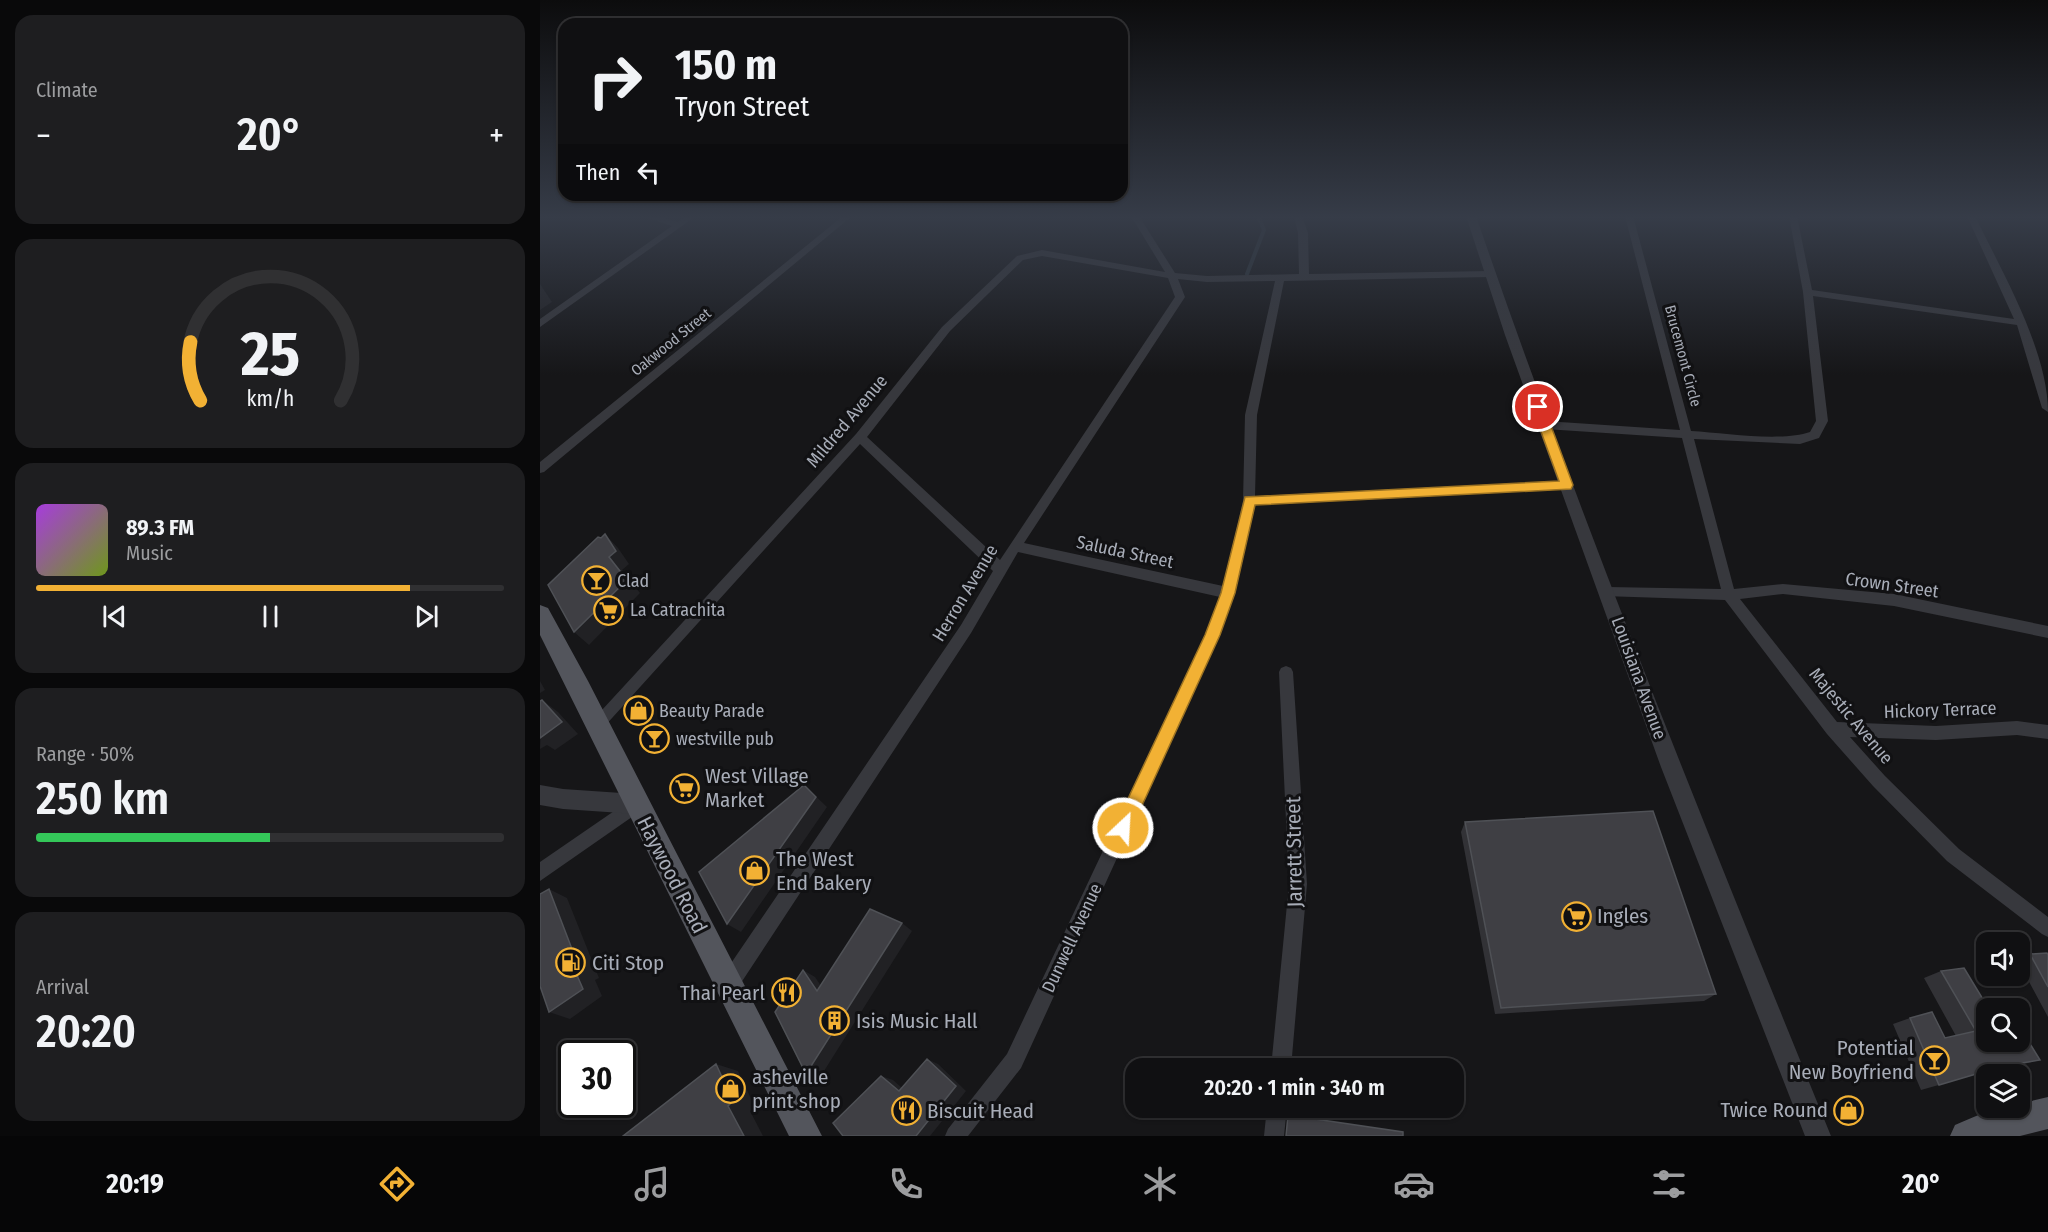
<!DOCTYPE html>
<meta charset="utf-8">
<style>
body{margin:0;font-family:"Fira Sans Condensed",sans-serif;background:#1e1e20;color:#f1f3f6;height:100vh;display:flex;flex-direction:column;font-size:22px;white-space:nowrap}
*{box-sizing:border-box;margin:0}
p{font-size:20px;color:#9c9d9f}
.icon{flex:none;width:33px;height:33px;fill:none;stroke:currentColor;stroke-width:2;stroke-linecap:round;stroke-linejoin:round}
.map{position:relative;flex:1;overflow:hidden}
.details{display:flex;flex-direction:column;gap:15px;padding:15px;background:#09090a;width:540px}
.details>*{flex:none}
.banner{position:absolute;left:18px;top:18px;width:570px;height:183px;border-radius:18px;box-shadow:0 2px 4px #0004,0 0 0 2px #303032;background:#101012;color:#f1f3f6;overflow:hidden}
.buttons{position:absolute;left:1436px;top:932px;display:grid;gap:12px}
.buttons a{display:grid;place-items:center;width:54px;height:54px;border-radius:12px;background:#101012;box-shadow:0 2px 4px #0004,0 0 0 2px #303032;font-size:30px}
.speed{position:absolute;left:18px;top:1040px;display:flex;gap:12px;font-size:30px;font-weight:700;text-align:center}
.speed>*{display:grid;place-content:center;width:78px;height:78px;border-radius:50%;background:#101012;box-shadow:0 2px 4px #0004,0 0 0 2px #303032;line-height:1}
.speed .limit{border:3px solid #111;border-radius:9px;background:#fff;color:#111}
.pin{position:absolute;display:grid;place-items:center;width:51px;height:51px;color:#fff;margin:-26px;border:3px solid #fff;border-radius:50%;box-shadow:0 2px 6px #0007}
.me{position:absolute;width:66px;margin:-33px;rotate:25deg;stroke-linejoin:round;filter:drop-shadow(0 0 4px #0008)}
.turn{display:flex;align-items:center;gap:21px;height:126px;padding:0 18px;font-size:27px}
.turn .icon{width:78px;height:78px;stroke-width:2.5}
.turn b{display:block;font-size:42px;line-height:51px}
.then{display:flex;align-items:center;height:57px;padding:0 18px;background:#0003;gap:12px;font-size:22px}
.big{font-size:45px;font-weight:600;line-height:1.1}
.details .tile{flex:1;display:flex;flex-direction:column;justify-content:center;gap:9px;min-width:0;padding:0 21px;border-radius:18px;background:#1e1e20}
.details .dial{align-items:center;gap:0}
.dial svg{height:156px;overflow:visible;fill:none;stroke:#303032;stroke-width:7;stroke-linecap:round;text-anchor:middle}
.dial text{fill:#f1f3f6;stroke:none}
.song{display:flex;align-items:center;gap:18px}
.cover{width:72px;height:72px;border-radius:9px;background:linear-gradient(135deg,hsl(280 70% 55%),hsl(80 70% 35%))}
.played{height:6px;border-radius:3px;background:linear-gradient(90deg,#f2b134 80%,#303032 80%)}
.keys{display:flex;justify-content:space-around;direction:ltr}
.heat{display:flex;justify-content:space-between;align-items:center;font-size:33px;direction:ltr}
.charge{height:9px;border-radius:4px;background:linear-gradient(90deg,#34c759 50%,#303032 0)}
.trip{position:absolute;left:585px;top:1058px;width:339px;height:60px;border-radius:18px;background:#101012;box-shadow:0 2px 4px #0004,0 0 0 2px #303032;font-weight:600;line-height:60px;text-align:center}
.dock{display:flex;height:96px;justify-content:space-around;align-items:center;background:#060607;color:#9c9d9f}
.dock .icon{width:42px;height:42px}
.dock .on{color:#f2b134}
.dock b{font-size:27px;color:#f1f3f6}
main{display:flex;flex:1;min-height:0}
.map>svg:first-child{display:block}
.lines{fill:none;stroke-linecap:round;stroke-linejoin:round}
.stream{stroke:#2c353c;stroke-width:4}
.minor{fill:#37383d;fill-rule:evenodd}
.tertiary{fill:#37383d;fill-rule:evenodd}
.primary{fill:#53555c;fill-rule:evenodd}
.wall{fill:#323236}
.shaded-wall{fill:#212124}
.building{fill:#3f3f44;stroke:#4f5156;stroke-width:1.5}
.route{fill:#f2b134;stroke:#9d7322;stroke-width:1.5}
.labels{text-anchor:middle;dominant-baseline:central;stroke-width:6;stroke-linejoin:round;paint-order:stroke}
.far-street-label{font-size:15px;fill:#a8adb8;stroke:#111113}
.street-label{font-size:18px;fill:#a8adb8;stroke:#111113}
.poi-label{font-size:18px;fill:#a8adb8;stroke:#111113;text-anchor:start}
.near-poi-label{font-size:21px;fill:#a8adb8;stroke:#111113;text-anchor:start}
.near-street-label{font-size:21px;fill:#a8adb8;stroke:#111113}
</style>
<main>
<section class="details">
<div class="tile"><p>Climate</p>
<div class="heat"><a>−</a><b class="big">20°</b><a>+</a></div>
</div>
<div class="tile dial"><svg viewBox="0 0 100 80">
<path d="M14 69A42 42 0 1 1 86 69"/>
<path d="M14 69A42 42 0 0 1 9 39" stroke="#f2b134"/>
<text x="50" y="56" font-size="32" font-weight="700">25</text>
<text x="50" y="72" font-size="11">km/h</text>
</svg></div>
<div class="tile">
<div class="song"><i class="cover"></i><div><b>89.3 FM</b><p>Music</p></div></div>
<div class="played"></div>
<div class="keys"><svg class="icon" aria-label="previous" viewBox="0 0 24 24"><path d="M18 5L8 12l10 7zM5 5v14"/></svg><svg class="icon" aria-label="pause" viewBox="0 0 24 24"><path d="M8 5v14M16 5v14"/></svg><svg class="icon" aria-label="next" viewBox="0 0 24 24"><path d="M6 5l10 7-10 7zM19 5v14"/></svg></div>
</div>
<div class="tile"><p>Range · 50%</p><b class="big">250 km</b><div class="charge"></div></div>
<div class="tile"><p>Arrival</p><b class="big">20:20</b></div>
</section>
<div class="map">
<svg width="1508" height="1136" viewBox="0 0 1508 1136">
<rect width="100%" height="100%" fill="#161618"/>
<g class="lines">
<path class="stream" d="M 707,274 L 724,230 L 718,216"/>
<path class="minor" d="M 102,216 L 116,216 L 138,222 L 146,216 L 156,216 L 0,327 L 0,319 L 132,226 Z
M 303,216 L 312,216 L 4,472 L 0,473 L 0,462 Z
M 591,216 L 599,216 L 635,273 L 667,276 L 759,274 L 758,233 L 754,216 L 762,216 L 768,233 L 769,274 L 950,271 L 955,274 L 950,277 L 744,281 L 717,415 L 715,496 L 1027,481 L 1033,485 L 1027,489 L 714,505 L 695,593 L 679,635 L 481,1068 L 428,1136 L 405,1136 L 408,1129 L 467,1054 L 665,635 L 680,597 L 478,552 L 431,633 L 195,992 L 188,994 L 181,992 L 179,985 L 181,978 L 421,625 L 453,571 L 320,444 L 63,728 L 58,730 L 53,728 L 50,723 L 316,434 L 402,327 L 477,256 L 502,250 L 625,272 ZM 502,256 L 628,278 L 635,297 L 460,560 L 327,437 L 410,331 L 483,260 ZM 638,279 L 667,282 L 735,281 L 705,415 L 703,501 L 683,586 L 484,543 L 645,297 Z
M 1085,216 L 1093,216 L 1151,431 C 1185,433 1240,442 1270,432 L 1276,421 L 1263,292 L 1249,216 L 1257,216 L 1272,290 L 1474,319 L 1427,216 L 1435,216 C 1462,272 1508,350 1508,412 L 1502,408 L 1477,325 L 1273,296 L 1288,421 L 1279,438 L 1260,444 L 1154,439 L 1194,589 L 1243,584 L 1354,594 L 1508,626 L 1508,638 L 1354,606 L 1243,594 L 1200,599 L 1297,722 L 1396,726 L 1477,721 L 1508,725 L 1508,739 L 1477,735 L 1396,740 L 1310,737 L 1345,776 L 1419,849 L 1508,917 L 1508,937 L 1502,934 L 1407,861 L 1333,786 L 1287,734 L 1185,600 L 1063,596 L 1061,592 L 1063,588 L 1068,587 L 1181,589 L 1142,438 L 1005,429 L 999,425 L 1005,421 L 1140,430 Z
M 746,666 L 751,668 L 753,672 L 767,884 L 751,1068 L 731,1068 L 749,884 L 739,672 L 741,668 Z
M 96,796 L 102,798 L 104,804 L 102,810 L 0,881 L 0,862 Z
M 727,1107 L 747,1107 L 744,1136 L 724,1136 Z"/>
<path class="tertiary" d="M 926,216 L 936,216 C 1043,527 1167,832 1291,1136 L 1265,1136 L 1121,767 L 965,335 Z
M 0,785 L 23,789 L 96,794 L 103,797 L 106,804 L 103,811 L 96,814 L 23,809 L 0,805 Z"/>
<path class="primary" d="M 0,605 L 8,608 L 48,681 L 282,1136 L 249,1136 L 0,635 Z
M 1508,1097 L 1508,1129 L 1480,1136 L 1410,1136 L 1415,1125 C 1435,1116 1456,1107 1479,1107 L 1479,1104 Z"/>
</g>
<path class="wall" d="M 925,822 L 1176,994 L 1164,1001 L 955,1014 L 921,832 Z
M 1490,954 L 1508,955 L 1508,1017 L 1479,963 L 1479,958 Z
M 1401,971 L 1447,1006 L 1500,1060 L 1479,1065 L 1448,1071 L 1381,1090 L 1353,1024 L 1370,1018 L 1405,1038 L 1416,1036 L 1384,978 Z"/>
<path class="shaded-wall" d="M 0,284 L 12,302 L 0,310 Z
M 65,534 L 78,548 L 89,564 L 82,570 L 100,593 L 49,645 L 34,632 Z
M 0,681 L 5,690 L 0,693 Z
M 2,700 L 18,712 L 38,734 L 15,750 L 7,745 L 0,749 Z
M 264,785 L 287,807 L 201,932 L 187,924 Z
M 9,889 L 27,898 L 59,978 L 55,980 L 62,996 L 30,1019 L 9,1012 L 36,973 Z
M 362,923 L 372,931 L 279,1079 L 266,1074 Z
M 263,970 L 275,977 L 289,998 L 277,991 Z
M 387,1059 L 398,1064 L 426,1091 L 390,1136 L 376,1136 Z
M 176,1064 L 198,1071 L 215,1107 L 210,1111 L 223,1136 L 204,1136 L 188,1106 Z
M 341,1076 L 353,1080 L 371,1096 L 359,1091 Z"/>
<path class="building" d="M 65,534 L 76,551 L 69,557 L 87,580 L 34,632 L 8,585 L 58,537 L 61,538 Z
M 2,700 L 22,722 L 0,738 L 0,701 Z
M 264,785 L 276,797 L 187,924 L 159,872 Z
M 1113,811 L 1176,994 L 961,1008 L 925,822 Z
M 9,889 L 40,970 L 36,973 L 43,989 L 9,1012 L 0,986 L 0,894 Z
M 330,909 L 362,923 L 266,1074 L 235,1012 L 263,970 L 277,991 Z
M 1507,953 L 1508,955 L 1508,987 L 1490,954 Z
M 1424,968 L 1447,1006 L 1465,1003 L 1468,1008 L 1446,1008 L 1446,1041 L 1479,1041 L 1479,1026 L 1500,1060 L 1463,1066 L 1399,1085 L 1370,1018 L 1392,1012 L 1405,1038 L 1436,1031 L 1401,971 Z
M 387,1059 L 416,1086 L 376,1136 L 303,1136 L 293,1123 L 341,1076 L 359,1091 Z
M 176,1064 L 193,1101 L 188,1106 L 204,1136 L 83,1136 Z
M 748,1115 L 863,1132 L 863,1136 L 746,1136 Z"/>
<linearGradient id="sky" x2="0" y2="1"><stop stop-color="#0c0c0d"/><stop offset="0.58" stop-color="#363c48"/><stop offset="1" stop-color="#363c48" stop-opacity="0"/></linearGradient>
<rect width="1508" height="375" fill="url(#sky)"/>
<path class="route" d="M 998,403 L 1004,407 L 1033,485 L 1031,489 L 715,505 L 695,593 L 680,635 L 589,834 L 583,836 L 577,834 L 574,828 L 577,822 L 665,635 L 681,593 L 705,497 L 1019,481 L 992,407 Z"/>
<defs>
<symbol id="bar-ring" viewBox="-11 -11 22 22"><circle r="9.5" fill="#111113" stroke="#f2b134" stroke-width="1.5"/><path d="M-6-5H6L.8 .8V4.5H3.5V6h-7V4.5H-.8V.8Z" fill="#f2b134"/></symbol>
<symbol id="supermarket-ring" viewBox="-11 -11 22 22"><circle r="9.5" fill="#111113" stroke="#f2b134" stroke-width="1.5"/><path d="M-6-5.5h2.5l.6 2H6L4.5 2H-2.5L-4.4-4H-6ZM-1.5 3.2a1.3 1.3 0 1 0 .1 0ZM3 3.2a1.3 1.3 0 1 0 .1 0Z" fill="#f2b134"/></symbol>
<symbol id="shop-ring" viewBox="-11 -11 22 22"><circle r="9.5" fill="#111113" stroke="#f2b134" stroke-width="1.5"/><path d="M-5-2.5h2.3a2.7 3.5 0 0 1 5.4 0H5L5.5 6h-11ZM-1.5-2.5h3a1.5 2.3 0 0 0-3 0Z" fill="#f2b134"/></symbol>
<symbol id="fuel-ring" viewBox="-11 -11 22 22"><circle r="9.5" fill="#111113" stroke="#f2b134" stroke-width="1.5"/><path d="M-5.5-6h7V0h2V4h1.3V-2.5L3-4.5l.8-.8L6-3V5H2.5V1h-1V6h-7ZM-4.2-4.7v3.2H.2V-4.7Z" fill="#f2b134"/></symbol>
<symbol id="restaurant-ring" viewBox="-11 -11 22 22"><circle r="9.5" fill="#111113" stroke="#f2b134" stroke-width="1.5"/><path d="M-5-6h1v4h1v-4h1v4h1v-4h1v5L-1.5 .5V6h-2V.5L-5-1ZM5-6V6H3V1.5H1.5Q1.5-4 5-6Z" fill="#f2b134"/></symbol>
<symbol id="building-ring" viewBox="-11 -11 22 22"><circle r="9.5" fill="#111113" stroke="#f2b134" stroke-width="1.5"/><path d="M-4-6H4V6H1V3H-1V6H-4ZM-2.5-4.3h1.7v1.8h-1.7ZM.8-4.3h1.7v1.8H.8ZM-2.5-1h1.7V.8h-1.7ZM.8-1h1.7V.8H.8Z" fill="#f2b134"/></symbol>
</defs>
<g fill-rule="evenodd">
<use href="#bar-ring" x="40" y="564" width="33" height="33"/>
<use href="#supermarket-ring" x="52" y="594" width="33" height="33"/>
<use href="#shop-ring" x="82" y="694" width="33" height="33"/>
<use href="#bar-ring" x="98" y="722" width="33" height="33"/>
<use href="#supermarket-ring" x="128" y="772" width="33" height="33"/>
<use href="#shop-ring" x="198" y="854" width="33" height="33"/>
<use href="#supermarket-ring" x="1020" y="900" width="33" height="33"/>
<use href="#fuel-ring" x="14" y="946" width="33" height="33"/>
<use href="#restaurant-ring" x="230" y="976" width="33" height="33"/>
<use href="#building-ring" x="278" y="1004" width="33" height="33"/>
<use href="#bar-ring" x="1378" y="1044" width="33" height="33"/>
<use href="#shop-ring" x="174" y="1072" width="33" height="33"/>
<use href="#shop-ring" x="1292" y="1094" width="33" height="33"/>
<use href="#restaurant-ring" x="350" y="1094" width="33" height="33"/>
</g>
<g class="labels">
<g class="far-street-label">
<text transform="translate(131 342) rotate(-39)">Oakwood Street</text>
<text transform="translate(1143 356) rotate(75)">Brucemont Circle</text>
</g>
<g class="street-label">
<text transform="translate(307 421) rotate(-50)">Mildred Avenue</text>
<text transform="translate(585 552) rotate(12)">Saluda Street</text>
<text transform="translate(1352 585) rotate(8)">Crown Street</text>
<text transform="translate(425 593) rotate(-59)">Herron Avenue</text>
<text transform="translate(1099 678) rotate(70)">Louisiana Avenue</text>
<text transform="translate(1400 710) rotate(-2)">Hickory Terrace</text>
<text transform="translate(1311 716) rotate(50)">Majestic Avenue</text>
<text transform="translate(532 938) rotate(-65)">Dunwell Avenue</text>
</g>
<g class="poi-label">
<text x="77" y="581">Clad</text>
<text x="90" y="610">La Catrachita</text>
<text x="119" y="711">Beauty Parade</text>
<text x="136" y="739">westville pub</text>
</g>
<g class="near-poi-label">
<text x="165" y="776">West Village<tspan x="165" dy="24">Market</tspan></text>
<text x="236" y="859">The West<tspan x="236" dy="24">End Bakery</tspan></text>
<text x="1057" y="916">Ingles</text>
<text x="52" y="963">Citi Stop</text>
<text x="225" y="993" text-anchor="end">Thai Pearl</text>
<text x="316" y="1021">Isis Music Hall</text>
<text x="1374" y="1048" text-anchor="end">Potential<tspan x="1374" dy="24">New Boyfriend</tspan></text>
<text x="212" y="1077">asheville<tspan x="212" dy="24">print shop</tspan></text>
<text x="1288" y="1110" text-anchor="end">Twice Round</text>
<text x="387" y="1111">Biscuit Head</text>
</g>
<g class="near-street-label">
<text transform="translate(754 852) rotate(-91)">Jarrett Street</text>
<text transform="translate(132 875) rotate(63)">Haywood Road</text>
</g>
</g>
</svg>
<div class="buttons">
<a><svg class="icon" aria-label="sound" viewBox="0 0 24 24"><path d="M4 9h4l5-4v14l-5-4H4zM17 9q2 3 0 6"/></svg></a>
<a><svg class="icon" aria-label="search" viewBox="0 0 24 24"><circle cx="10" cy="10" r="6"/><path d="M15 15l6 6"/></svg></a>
<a><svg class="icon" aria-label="layers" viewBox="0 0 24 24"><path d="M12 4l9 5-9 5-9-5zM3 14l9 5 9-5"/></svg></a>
</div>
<div class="speed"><div class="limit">30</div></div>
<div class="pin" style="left:998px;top:407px;background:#d93025"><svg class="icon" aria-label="arrive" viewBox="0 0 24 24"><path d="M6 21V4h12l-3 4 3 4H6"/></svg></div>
<svg class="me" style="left:583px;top:828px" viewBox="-20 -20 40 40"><circle r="17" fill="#f2b134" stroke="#fff" stroke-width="3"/><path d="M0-11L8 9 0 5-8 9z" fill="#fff"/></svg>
<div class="trip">20:20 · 1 min · 340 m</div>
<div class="banner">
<div class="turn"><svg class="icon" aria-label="right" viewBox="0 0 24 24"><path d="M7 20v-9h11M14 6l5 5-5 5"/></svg><div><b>150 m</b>Tryon Street</div></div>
<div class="then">Then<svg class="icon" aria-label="left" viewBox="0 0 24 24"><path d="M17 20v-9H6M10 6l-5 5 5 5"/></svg></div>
</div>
</div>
</main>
<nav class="dock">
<b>20:19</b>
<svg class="icon on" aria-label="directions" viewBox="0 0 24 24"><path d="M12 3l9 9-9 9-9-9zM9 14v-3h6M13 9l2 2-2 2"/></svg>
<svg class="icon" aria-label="music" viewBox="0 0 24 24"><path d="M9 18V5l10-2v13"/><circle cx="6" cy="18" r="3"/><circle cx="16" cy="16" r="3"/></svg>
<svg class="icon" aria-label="phone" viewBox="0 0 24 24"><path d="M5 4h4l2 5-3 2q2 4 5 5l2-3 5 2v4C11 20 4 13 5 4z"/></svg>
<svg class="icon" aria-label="climate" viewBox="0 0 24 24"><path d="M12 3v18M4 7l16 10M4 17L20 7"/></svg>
<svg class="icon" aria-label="car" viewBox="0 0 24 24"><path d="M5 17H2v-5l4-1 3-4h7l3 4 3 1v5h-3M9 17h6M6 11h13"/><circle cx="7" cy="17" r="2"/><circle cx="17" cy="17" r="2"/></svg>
<svg class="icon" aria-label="filters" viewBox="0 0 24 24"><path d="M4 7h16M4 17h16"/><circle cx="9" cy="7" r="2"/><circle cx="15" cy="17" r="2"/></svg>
<b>20°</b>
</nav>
